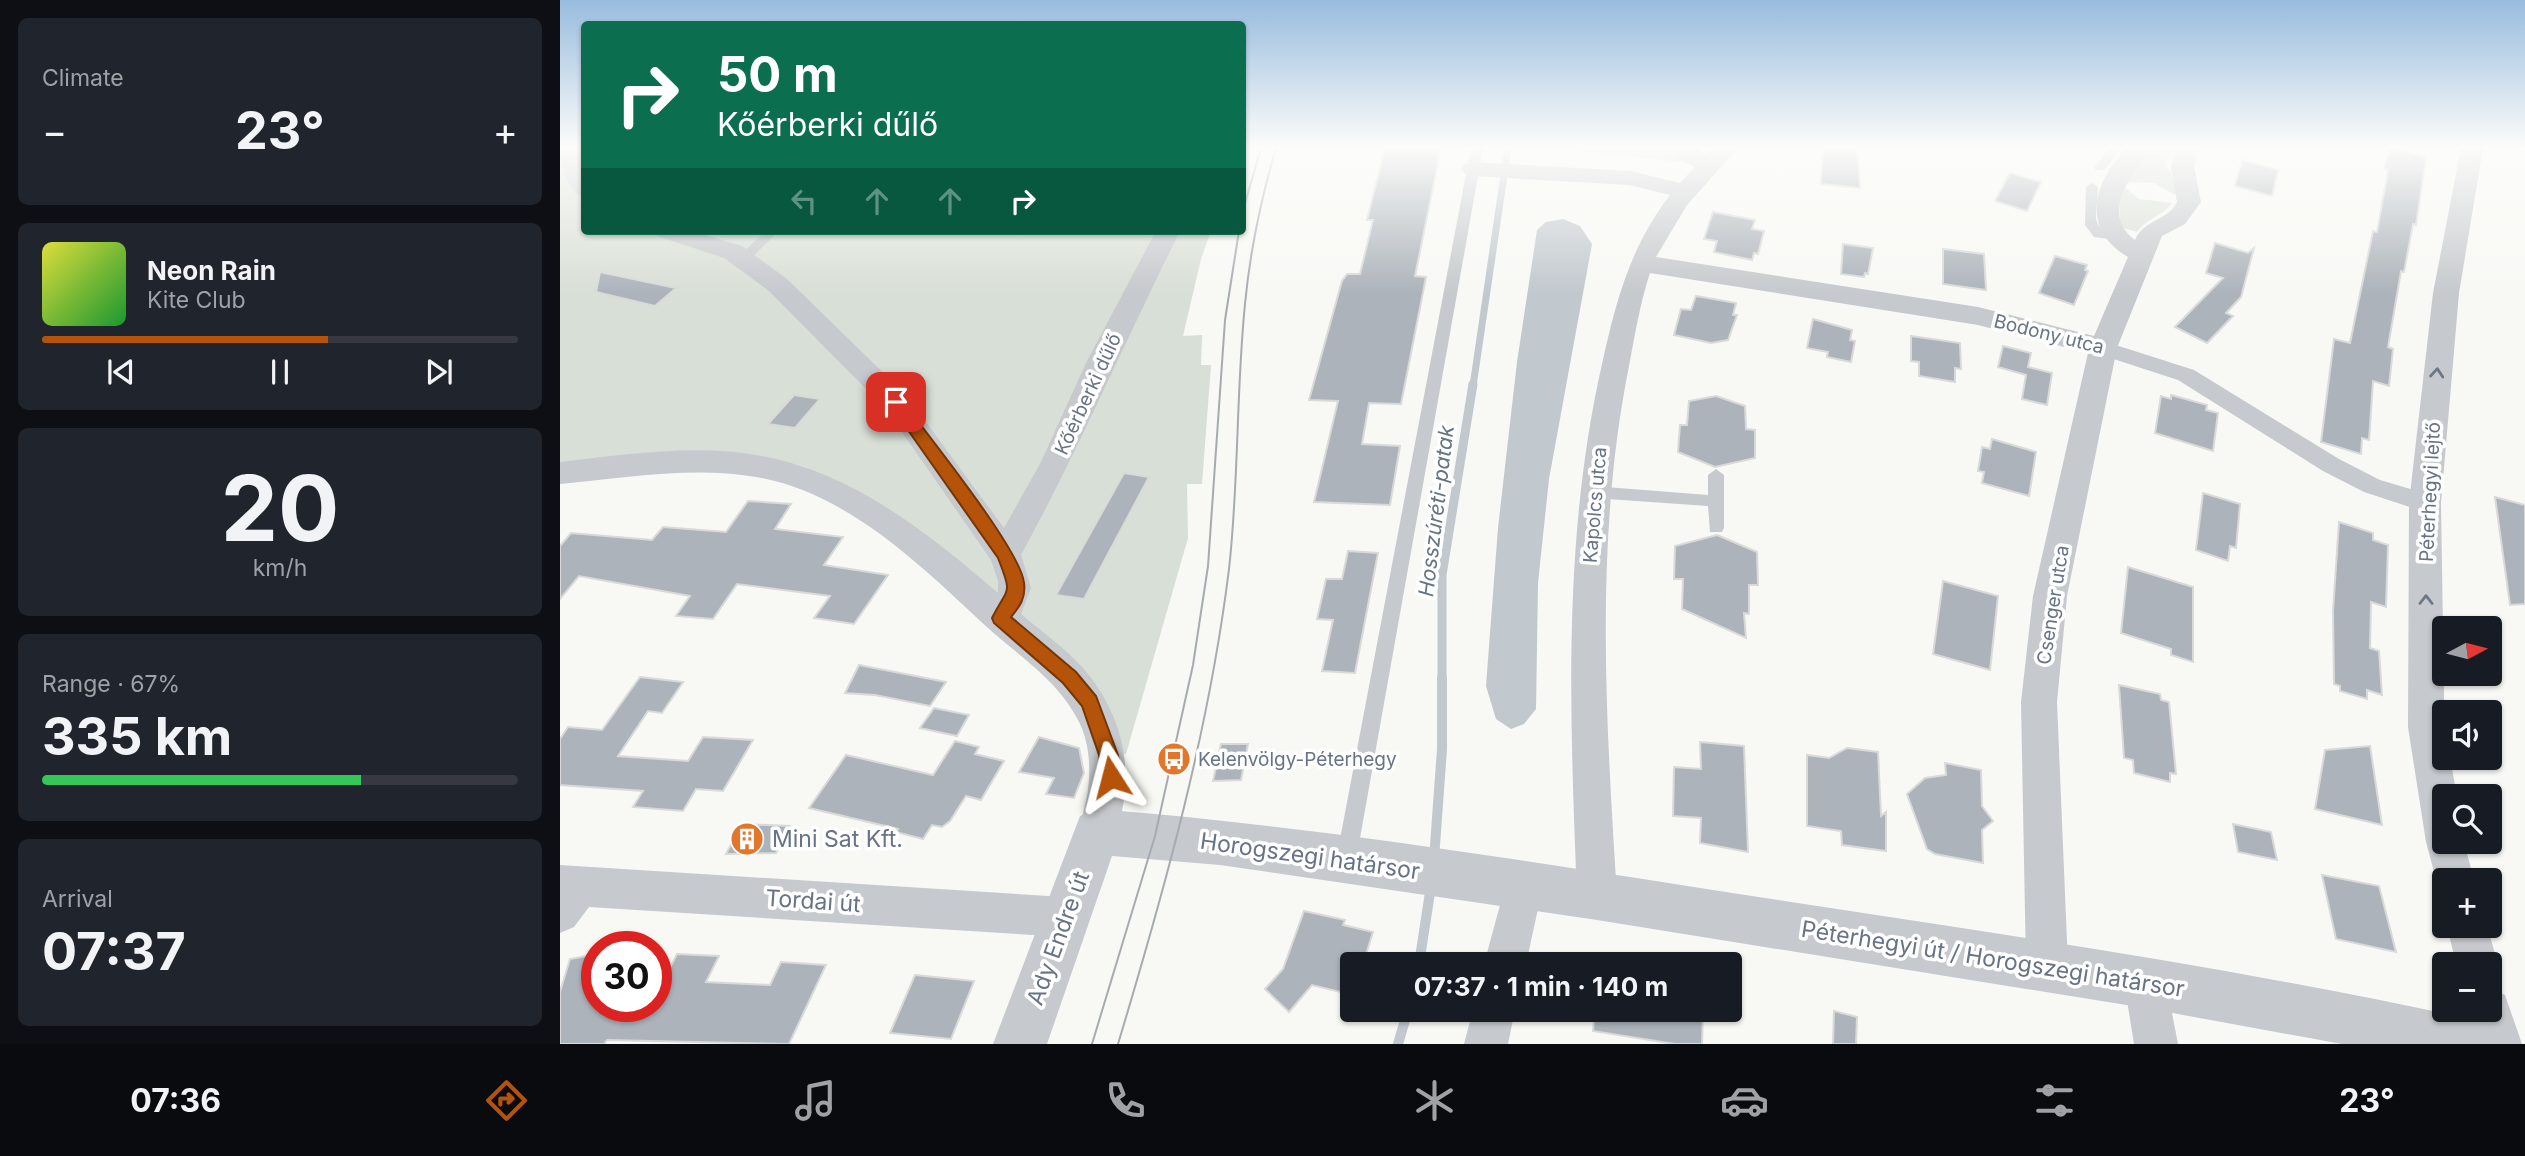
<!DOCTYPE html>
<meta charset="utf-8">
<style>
body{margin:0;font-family:Inter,sans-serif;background:#20242c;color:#f1f3f6;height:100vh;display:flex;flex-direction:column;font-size:26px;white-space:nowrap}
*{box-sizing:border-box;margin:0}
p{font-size:23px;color:#9ea1a6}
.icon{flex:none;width:38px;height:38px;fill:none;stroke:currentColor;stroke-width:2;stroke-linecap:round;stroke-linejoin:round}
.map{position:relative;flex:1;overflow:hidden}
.sheet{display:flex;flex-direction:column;gap:18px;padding:18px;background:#0d0f14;width:560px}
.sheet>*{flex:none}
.banner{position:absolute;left:21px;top:21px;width:665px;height:214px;border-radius:7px;box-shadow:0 2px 5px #0004;background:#0b6e4f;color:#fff;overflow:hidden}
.needle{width:46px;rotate:83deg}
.tools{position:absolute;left:1872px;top:616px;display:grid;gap:14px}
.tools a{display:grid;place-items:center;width:70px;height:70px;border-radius:7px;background:#171b24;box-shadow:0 2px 5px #0004;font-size:35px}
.speed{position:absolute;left:21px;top:931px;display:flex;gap:14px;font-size:35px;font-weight:700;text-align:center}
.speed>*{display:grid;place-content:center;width:91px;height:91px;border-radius:50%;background:#171b24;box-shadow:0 2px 5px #0004;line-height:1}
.speed .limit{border:10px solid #d22;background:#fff;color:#111}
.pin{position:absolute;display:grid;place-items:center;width:60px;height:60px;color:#fff;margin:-30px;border-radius:14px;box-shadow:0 4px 10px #0006}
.me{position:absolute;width:77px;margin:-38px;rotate:351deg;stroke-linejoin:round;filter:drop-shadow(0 0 5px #0008)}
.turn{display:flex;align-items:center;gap:24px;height:147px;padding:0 21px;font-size:32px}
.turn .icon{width:91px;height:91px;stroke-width:2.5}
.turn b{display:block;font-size:49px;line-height:60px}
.lanes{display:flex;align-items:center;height:66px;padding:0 21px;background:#0003;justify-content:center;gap:35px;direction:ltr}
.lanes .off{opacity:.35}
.big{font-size:52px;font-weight:700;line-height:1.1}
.sheet .tile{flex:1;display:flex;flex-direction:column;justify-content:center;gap:10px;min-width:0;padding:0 24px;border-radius:10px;background:#20242c}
.sheet .dial{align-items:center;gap:0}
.dial b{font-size:91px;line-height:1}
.song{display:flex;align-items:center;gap:21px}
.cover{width:84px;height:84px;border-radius:10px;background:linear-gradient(135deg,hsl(60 70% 55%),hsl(130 70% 35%))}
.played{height:7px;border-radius:4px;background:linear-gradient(90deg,#b45309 60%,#363941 60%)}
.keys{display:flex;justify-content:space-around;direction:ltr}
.heat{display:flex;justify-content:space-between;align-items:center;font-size:38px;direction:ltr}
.charge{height:10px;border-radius:5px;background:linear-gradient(90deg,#34c759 67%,#363941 0)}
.trip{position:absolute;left:780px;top:952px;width:402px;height:70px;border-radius:7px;background:#171b24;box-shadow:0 2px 5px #0004;font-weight:700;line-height:70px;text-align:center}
.dock{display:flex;height:112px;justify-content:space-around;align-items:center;background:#090b0e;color:#9ea1a6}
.dock .icon{width:49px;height:49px}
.dock .on{color:#b45309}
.dock b{font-size:32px;color:#f1f3f6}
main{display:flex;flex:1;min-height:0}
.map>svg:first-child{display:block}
.green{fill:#d8dfd6}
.water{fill:#c1c8ce}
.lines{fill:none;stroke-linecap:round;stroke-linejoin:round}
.stream-far2{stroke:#c1c8ce;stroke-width:7}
.stream-far1{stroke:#c1c8ce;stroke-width:9}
.stream{stroke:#c1c8ce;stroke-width:10}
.building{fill:#acb3ba;stroke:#d9dad8;stroke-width:2}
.service{fill:#c6c9cd;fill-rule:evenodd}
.pedestrian{fill:#c6c9cd;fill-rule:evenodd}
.minor{fill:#c6c9cd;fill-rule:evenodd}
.tertiary{fill:#c6c9cd;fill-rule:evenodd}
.tram{stroke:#a6abb2;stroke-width:2}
.oneway{stroke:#6c778a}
.route{fill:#b45309;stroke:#753606;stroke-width:2}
.labels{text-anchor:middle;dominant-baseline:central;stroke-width:7;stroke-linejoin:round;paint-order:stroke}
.street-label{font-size:19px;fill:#677386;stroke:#fff}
.poi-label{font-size:19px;fill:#677386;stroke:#fff;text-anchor:start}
.water-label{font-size:21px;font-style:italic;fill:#637482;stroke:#fff}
.near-poi-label{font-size:23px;fill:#677386;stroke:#fff;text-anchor:start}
.near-street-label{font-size:23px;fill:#677386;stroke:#fff}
</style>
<main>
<section class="sheet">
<div class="tile"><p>Climate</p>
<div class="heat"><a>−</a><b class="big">23°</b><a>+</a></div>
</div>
<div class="tile">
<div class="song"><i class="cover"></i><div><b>Neon Rain</b><p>Kite Club</p></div></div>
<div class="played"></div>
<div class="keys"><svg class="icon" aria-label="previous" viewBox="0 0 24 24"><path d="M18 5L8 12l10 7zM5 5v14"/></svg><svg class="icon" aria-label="pause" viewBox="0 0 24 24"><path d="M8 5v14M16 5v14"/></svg><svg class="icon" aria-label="next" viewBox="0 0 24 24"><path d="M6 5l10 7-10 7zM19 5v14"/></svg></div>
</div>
<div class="tile dial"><b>20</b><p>km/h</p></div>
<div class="tile"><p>Range · 67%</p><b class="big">335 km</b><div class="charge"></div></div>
<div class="tile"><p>Arrival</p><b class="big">07:37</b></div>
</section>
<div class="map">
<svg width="1965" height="1044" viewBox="0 0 1965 1044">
<rect width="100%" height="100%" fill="#f8f8f5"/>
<path class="green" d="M 0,148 L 24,148 L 24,231 L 651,231 L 641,259 L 623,336 L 642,335 L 641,365 L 651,365 L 642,484 L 627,484 L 628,538 L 566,754 L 549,755 L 542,733 L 339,530 L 225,471 L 0,473 Z
M 990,148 L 1137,148 L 1120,162 Z
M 1594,148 L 1612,150 L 1605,163 L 1616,183 L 1615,195 L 1594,183 L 1565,182 L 1581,160 Z
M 1564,187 L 1579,199 L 1612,203 C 1602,216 1586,219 1577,232 L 1560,227 L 1559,200 Z"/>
<path class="water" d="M 1003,219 L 1020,226 L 1032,244 L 989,479 L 978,583 L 976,709 L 964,724 L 951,729 L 936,719 L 926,686 L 938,528 L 957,362 L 977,230 L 986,222 Z"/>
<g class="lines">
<path class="stream-far2" d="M 913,386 L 948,148"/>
<path class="stream-far1" d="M 882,680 L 882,575 L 913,384"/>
<path class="stream" d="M 874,859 L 882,749 L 882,678
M 859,964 L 871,886
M 838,1044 L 848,1010"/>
</g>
<path class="building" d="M 825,148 L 881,148 L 855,276 L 866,277 L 841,404 L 809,403 L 802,444 L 840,446 L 830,505 L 754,502 L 778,401 L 749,400 L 782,281 L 787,274 L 800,274 L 813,220 L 807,220 Z
M 1263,148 L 1297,148 L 1300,188 L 1261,184 Z
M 1830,148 L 1866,157 L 1856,225 L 1853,224 L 1844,272 L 1841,271 L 1828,347 L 1833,349 L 1829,386 L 1813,381 L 1809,440 L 1802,438 L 1801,454 L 1761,442 L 1774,339 L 1790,343 L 1813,231 L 1817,232 L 1828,170 L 1824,169 Z
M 1682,160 L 1718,170 L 1712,196 L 1675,186 Z
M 1450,173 L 1481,182 L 1467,211 L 1435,201 Z
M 1153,212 L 1195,220 L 1192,229 L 1204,231 L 1198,254 L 1194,253 L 1192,260 L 1154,252 L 1157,241 L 1144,239 Z
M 1655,243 L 1688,253 L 1694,248 L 1681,297 L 1666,313 L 1673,316 L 1647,343 L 1615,327 L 1663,278 L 1646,273 Z
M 1283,244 L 1313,248 L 1308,274 L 1305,273 L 1304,277 L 1281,274 Z
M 1383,249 L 1424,254 L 1426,290 L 1383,284 Z
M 1495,256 L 1527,265 L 1525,270 L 1528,271 L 1514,305 L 1479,293 Z
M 40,272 L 116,288 L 95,306 L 36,292 Z
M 1136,296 L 1176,303 L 1173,315 L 1177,315 L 1168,340 L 1151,343 L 1114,335 L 1121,309 L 1131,310 Z
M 1253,319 L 1292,330 L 1290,340 L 1295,341 L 1291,362 L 1267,357 L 1268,352 L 1247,348 Z
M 1351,336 L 1400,343 L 1401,369 L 1395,368 L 1395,382 L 1359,376 L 1359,362 L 1351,361 Z
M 1443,346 L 1471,353 L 1468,367 L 1492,373 L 1487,405 L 1462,399 L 1466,375 L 1438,367 Z
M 234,395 L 260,399 L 235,428 L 208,424 Z
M 1611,395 L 1647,405 L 1646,410 L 1658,413 L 1653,451 L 1595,433 L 1601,396 L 1611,399 Z
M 1156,396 L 1185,406 L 1186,429 L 1195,430 L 1195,458 L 1155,467 L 1118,452 L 1120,425 L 1127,425 L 1129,401 Z
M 1432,439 L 1476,452 L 1469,496 L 1422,483 L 1424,472 L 1418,471 L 1422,447 L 1430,449 Z
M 564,473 L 589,477 L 524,599 L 496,595 Z
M 1643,493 L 1680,504 L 1676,548 L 1670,546 L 1668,561 L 1636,550 Z
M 1935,497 L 1965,505 L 1965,604 L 1950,605 Z
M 188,501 L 231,504 L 215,529 L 283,537 L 264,565 L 328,575 L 294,624 L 254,618 L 270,596 L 177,584 L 153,619 L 116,616 L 130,596 L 19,576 L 0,599 L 0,546 L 11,533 L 92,540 L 103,527 L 166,532 Z
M 1779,522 L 1813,533 L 1813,540 L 1828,545 L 1826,607 L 1811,602 L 1810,648 L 1819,651 L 1822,695 L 1807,690 L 1807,699 L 1780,691 L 1780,686 L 1774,684 L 1773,611 Z
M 1157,535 L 1197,552 L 1198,585 L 1189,585 L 1189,614 L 1184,613 L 1186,638 L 1122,609 L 1123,579 L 1114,579 L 1115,546 Z
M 788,551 L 818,553 L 795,673 L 762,671 L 773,620 L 757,619 L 766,579 L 782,579 Z
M 1568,567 L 1633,587 L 1633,662 L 1611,655 L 1611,649 L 1561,633 Z
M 1383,581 L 1438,596 L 1430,670 L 1373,654 Z
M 299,665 L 386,682 L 370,706 L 315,695 L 285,693 Z
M 80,677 L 123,682 L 102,713 L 88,711 L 58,756 L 128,761 L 143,737 L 193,740 L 163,791 L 136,789 L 123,811 L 73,807 L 83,791 L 0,785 L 0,739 L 8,727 L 42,730 Z
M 1559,685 L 1600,694 L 1601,700 L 1609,702 L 1616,774 L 1610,773 L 1610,782 L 1574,773 L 1573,760 L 1564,758 Z
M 374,708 L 409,715 L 397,736 L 360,728 Z
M 479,737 L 519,748 L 524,773 L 514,798 L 486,794 L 494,778 L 459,772 Z
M 395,741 L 419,747 L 415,754 L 444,761 L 421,800 L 406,796 L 390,821 L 382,827 L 372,825 L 363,839 L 336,832 L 338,829 L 249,808 L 286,755 L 373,775 Z
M 1140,742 L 1184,746 L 1188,852 L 1140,843 L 1141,818 L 1113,816 L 1114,767 L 1141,769 Z
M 661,744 L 688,744 L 681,780 L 653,781 Z
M 1810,746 L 1822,825 L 1755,809 L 1765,750 Z
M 1287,748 L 1318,752 L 1321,816 L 1326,812 L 1326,851 L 1282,845 L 1281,831 L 1247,826 L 1247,755 L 1269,758 Z
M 1385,763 L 1421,770 L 1422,806 L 1433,821 L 1422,830 L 1423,863 L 1375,854 L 1367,849 L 1347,794 L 1365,778 L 1386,775 Z
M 182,824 L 207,825 L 230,826 L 216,853 L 166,854 Z
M 1673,824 L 1711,832 L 1717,860 L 1678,852 Z
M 1762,875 L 1819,886 L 1836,952 L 1776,939 Z
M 744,911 L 785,920 L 783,925 L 813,932 L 803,964 L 793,964 L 793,995 L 752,985 L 729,1012 L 705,989 L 723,969 Z
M 37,954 L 37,1006 L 96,1006 L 96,995 L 117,954 L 159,956 L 146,982 L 210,985 L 221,962 L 266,965 L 229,1044 L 47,1040 L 44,1044 L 0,1044 L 0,992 L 10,959 Z
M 355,975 L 414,981 L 391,1039 L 330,1033 Z
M 1035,1010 L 1143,1010 L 1142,1044 L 1115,1044 L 1033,1031 Z
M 1274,1011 L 1297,1017 L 1296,1044 L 1273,1044 Z"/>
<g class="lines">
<path class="service" d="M 911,148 L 923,148 L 797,855 L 794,862 L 787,864 L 780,862 L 777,855 Z
M 1550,148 L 1562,148 L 1544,170 L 1536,170 L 1534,168 Z
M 1532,183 L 1538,187 C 1537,220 1527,227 1562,235 L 1562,241 L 1534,237 L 1525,225 L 1526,187 Z
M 206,231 L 219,231 L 187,262 L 179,262 L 179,256 Z
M 1156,469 L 1164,475 L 1164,528 L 1162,532 L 1150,532 L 1148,506 L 1033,498 L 1025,492 L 1033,486 L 1148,495 L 1148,475 Z"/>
<path class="pedestrian" d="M 1543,341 L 1634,370 L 1779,459 L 1820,480 L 1874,496 L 1877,503 L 1874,510 L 1865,512 L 1804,492 L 1763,471 L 1618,380 L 1535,353 L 1532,348 L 1535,343 Z"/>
<path class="minor" d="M 0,148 L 18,148 L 24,164 L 24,196 L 16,194 C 6,181 0,164 0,148 Z
M 1112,148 L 1135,148 L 1146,155 L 1154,148 L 1178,148 L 1127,205 L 1096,257 L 1418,307 L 1534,336 L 1568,257 C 1520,228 1533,183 1567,148 L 1591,148 C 1574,173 1538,213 1575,240 C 1584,219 1608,221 1617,202 L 1611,167 L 1615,148 L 1638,148 L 1634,167 L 1641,202 L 1625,224 L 1602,236 L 1557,348 L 1507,596 L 1497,702 L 1508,966 L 1502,981 L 1487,987 L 1472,981 L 1466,966 L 1461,702 L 1473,596 L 1528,353 L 1418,325 L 1090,273 C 1080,303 1075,335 1069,366 C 1034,541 1046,719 1057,896 L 1051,910 L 1037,916 L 1023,910 L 1017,896 C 1010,718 1002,540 1042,364 C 1056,301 1070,247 1110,195 L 1070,185 L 913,176 L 905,174 L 901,169 L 905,164 L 913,162 L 1070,171 L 1120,183 L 1135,167 L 1120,160 Z
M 1901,148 L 1923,148 L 1899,293 L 1881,503 L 1885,758 L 1890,758 L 1897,796 L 1885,796 L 1885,842 L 1904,842 L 1914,880 L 1885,880 L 1885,896 L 1880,894 L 1866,842 L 1848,727 L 1849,503 L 1873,293 Z
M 94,231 L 132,231 L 182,246 L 227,279 L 346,395 L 444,528 L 481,462 L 526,363 L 596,231 L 620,231 C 566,339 519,449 461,555 L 471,588 L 461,614 C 481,631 505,648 523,668 C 567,719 578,783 551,845 L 537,850 L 523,845 C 515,826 526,810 528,789 C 531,767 529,742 519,722 C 499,681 460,657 428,628 C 362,567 289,493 196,477 C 132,466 64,478 0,484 L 0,462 C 64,455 132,444 196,455 C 291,471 367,532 438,593 L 438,581 L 431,560 L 326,409 L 209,291 L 164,258 L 97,236 Z
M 0,865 L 505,897 L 519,903 L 525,917 L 519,931 L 505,937 L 29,907 L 14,927 L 0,933 Z
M 963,866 L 977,872 L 983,886 L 966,964 L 924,964 L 949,872 Z
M 1887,926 L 1927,926 L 1938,964 L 1932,979 L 1930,964 L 1896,964 Z
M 1585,961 L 1600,967 L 1606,982 L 1618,1044 L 1574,1044 L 1564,982 L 1570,967 Z
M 1930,989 L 1945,995 L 1962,1044 L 1918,1044 L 1909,1010 L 1930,1010 Z
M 913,1010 L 955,1010 L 948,1044 L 904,1044 Z"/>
<path class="tertiary" d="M 537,809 C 765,827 992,865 1218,900 C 1446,935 1675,968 1901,1017 L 1920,1025 L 1928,1044 L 1782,1044 L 1585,1008 L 1037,920 L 660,865 L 552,856 L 487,1044 L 433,1044 L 520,816 Z"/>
<path class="tram" d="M 682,214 L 701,148
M 532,1044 L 595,836 L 633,665 L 648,566 L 665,320 L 679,231
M 558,1044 C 605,888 649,731 669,569 C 679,481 676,392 685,304 C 690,251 701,199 716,148"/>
</g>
<defs><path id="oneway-chevron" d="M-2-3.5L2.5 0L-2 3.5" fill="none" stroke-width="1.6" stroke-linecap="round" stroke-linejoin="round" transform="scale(1.75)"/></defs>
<g class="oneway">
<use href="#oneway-chevron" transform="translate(1877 373) rotate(-85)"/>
<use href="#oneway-chevron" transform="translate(1866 600) rotate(-90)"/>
</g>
<linearGradient id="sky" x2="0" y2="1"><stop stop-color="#98bcde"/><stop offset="0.5" stop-color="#fcfcfa"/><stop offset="1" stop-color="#fcfcfa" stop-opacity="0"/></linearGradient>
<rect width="1965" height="294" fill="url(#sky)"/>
<path class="route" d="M 336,397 L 341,399 C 365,432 461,550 464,583 C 466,598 460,606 451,617 L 516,672 L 536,696 L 558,755 L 560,777 L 557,784 L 551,786 L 544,784 L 539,755 L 522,706 L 503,683 L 434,623 L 432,618 C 448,586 453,596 438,558 L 331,406 L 331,399 Z"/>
<defs>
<symbol id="bus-disc" viewBox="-11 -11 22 22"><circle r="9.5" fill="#e1762c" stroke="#fff"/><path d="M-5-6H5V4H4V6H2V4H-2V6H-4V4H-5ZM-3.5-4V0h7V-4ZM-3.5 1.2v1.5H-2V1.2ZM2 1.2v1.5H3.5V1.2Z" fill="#fff"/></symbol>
<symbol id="building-disc" viewBox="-11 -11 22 22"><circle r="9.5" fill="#e1762c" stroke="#fff"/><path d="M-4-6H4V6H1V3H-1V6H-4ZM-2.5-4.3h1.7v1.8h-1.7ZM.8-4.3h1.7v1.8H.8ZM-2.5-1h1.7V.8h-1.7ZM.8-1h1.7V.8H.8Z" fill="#fff"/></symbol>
</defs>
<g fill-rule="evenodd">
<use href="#bus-disc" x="595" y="740" width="38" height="38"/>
<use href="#building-disc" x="168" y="820" width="38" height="38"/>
</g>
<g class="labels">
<g class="street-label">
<text transform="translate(1489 334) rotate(14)">Bodony utca</text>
<text transform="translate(528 394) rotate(-65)">Kőérberki dűlő</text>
<text transform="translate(1870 492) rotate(-87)">Péterhegyi lejtő</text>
<text transform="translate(1035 505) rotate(-85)">Kapolcs utca</text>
<text transform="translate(1493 605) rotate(-81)">Csenger utca</text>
</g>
<g class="poi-label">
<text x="638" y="759">Kelenvölgy-Péterhegy</text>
</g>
<g class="water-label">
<text transform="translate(876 511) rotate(-83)">Hosszúréti-patak</text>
</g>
<g class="near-poi-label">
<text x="212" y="839">Mini Sat Kft.</text>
</g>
<g class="near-street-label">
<text transform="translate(750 856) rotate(8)">Horogszegi határsor</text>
<text transform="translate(253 901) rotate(4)">Tordai út</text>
<text transform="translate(498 938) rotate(-70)">Ady Endre út</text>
<text transform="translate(1433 959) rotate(9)">Péterhegyi út / Horogszegi határsor</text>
</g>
</g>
</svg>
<div class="tools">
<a><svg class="needle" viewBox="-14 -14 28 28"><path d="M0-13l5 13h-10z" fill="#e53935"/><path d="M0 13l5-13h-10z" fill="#9ea1a6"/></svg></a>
<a><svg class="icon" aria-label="sound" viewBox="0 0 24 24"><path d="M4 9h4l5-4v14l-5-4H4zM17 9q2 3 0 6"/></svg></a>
<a><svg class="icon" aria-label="search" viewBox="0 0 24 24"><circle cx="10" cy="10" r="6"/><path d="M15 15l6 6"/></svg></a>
<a>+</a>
<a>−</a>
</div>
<div class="speed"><div class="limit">30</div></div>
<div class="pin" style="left:336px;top:402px;background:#d93025"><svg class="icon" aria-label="arrive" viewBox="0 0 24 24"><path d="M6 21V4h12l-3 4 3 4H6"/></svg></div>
<svg class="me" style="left:551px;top:777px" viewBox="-20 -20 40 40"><path d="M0-17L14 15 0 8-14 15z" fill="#b45309" stroke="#fff" stroke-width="4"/></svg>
<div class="trip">07:37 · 1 min · 140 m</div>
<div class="banner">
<div class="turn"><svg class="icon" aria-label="right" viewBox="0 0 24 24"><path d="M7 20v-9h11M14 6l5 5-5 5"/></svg><div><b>50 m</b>Kőérberki dűlő</div></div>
<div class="lanes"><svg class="icon off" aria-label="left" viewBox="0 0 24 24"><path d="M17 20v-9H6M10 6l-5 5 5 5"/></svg><svg class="icon off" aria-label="ahead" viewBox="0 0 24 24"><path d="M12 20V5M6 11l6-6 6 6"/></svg><svg class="icon off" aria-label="ahead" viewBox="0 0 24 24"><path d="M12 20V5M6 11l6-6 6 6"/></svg><svg class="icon" aria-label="right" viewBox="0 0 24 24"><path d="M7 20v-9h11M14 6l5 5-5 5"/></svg></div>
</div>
</div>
</main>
<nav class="dock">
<b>07:36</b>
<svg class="icon on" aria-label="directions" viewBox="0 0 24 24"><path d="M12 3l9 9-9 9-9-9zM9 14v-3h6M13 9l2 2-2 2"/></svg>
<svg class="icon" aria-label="music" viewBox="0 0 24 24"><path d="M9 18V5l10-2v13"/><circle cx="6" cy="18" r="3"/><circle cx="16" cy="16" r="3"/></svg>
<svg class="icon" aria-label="phone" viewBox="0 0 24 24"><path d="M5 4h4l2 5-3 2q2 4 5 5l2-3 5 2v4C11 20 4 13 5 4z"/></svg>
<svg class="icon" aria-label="climate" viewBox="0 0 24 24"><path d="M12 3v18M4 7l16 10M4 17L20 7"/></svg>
<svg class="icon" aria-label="car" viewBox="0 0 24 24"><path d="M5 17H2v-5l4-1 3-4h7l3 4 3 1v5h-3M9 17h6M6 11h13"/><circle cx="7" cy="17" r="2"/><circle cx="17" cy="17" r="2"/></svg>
<svg class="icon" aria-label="filters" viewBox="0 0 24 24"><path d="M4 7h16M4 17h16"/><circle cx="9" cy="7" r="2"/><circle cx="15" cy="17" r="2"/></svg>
<b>23°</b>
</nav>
